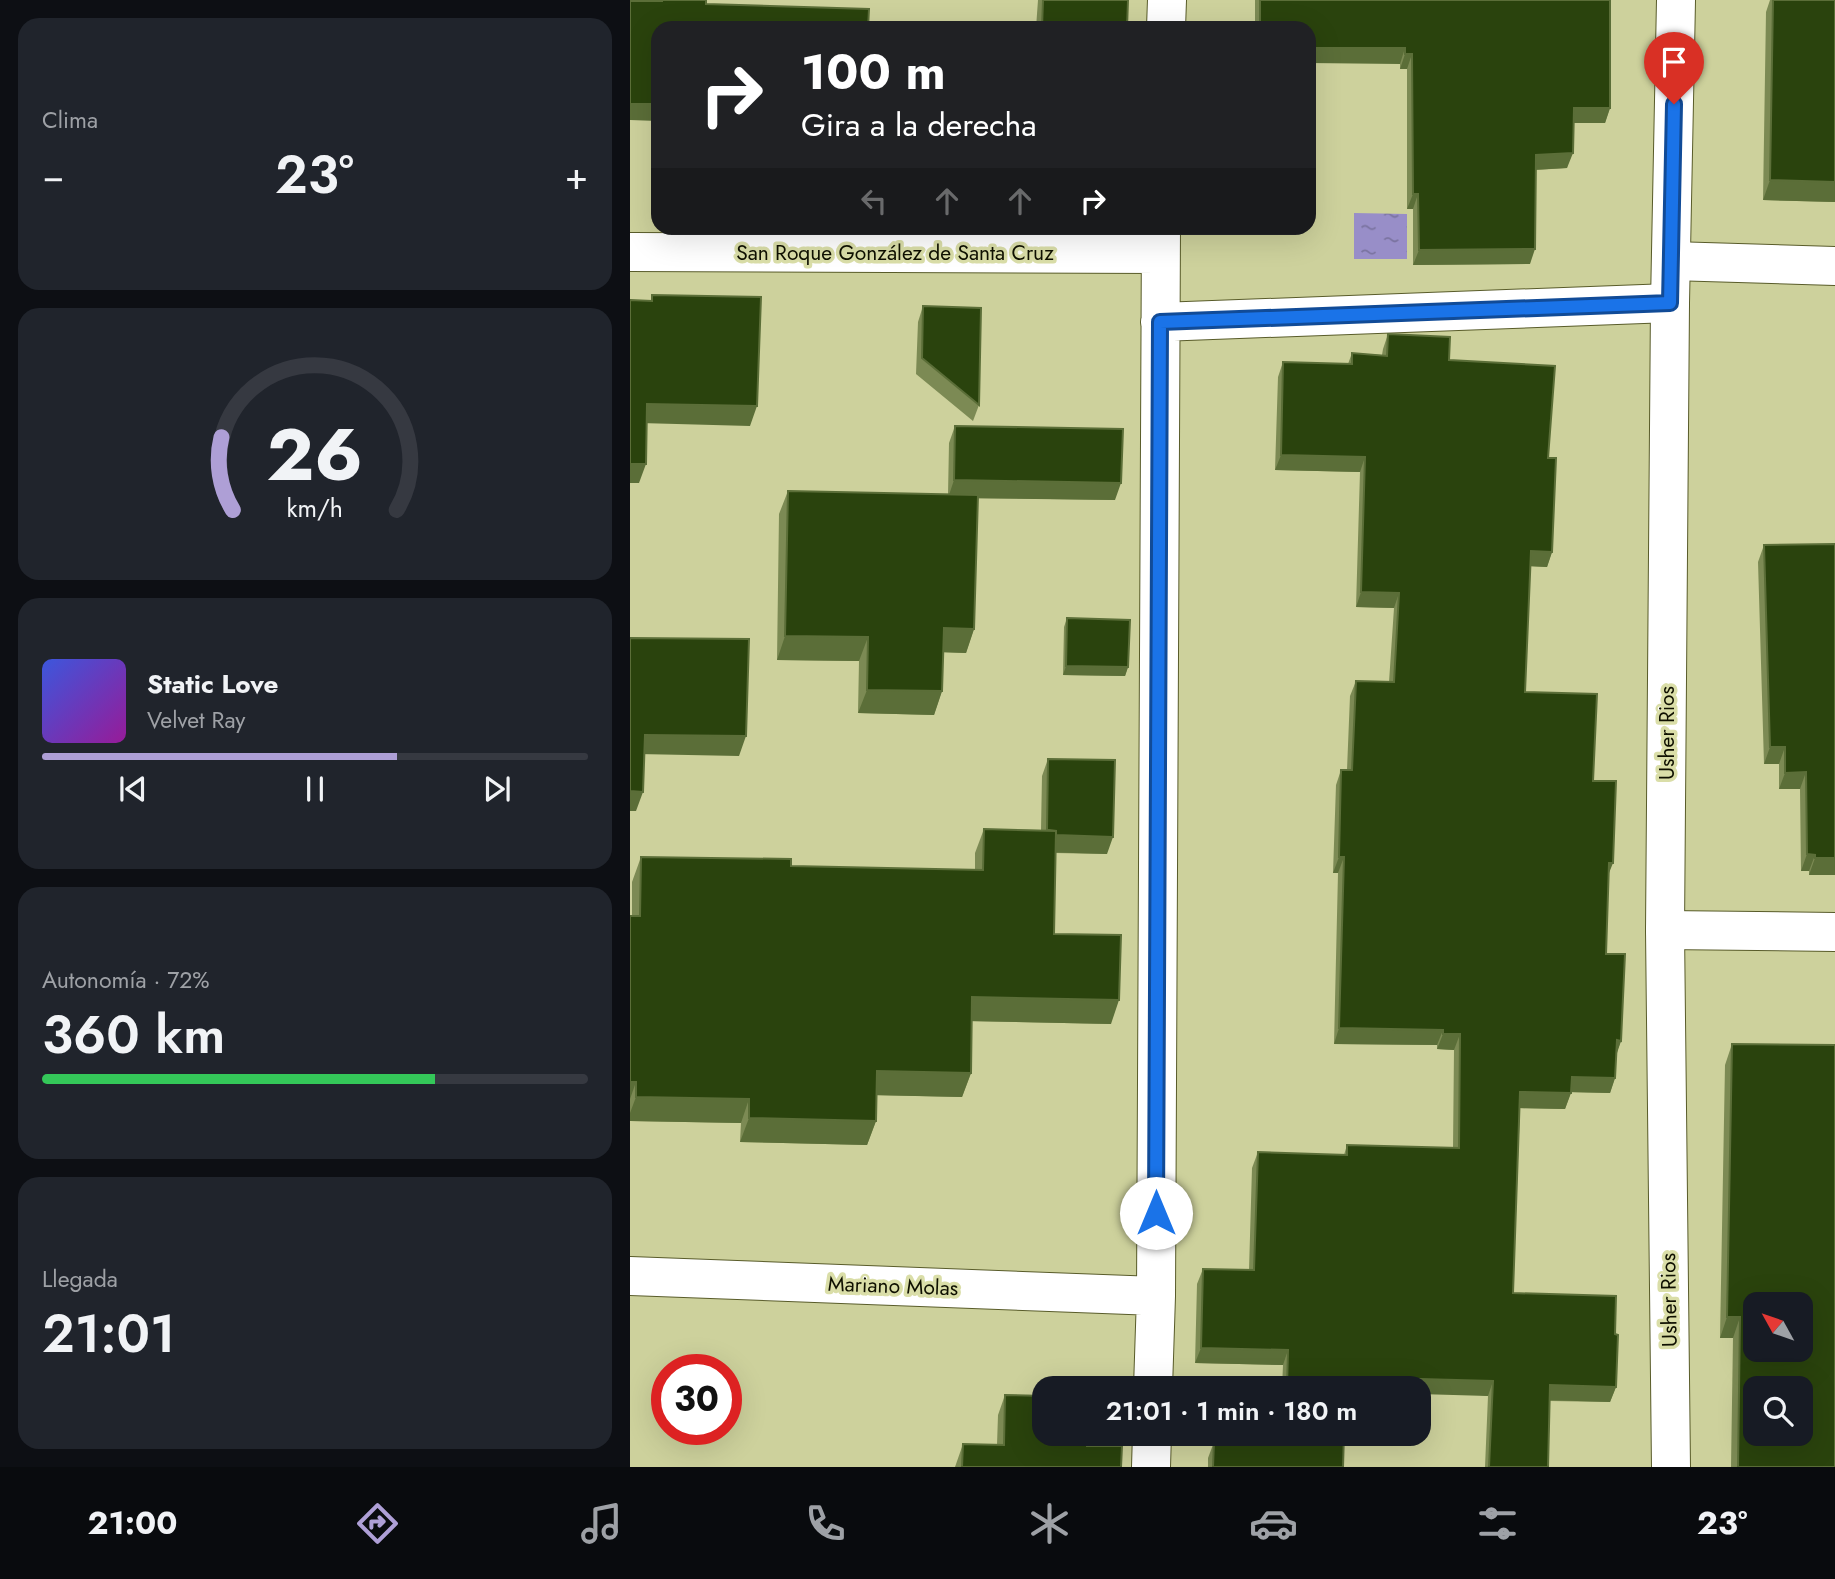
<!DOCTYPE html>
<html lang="es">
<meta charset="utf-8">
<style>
body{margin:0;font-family:Jost,sans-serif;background:#20242c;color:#f1f3f6;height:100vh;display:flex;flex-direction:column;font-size:26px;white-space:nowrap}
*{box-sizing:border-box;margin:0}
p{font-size:23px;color:#9ea1a6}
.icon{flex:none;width:38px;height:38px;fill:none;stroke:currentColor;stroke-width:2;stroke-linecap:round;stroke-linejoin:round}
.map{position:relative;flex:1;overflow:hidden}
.sheet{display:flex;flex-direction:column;gap:18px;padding:18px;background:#0d0f14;width:630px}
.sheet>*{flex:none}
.top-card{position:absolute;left:21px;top:21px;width:665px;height:214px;border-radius:21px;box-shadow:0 7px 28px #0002;background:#202124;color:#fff;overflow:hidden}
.needle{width:46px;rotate:310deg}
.fabs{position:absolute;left:1113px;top:1292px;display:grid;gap:14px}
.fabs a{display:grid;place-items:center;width:70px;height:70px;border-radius:14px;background:#171b24;box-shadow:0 7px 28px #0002;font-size:35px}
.speed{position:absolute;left:21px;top:1354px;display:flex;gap:14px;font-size:35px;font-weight:700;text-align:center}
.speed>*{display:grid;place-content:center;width:91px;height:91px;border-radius:50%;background:#171b24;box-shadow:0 7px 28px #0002;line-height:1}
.speed .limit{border:10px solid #d22;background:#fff;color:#111}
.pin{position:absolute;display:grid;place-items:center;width:60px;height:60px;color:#fff;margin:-72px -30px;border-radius:50% 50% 50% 0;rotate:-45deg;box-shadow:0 0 7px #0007}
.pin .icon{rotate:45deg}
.me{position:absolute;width:77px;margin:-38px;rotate:0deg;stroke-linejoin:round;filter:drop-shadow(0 0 5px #0008)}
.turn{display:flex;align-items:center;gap:24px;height:147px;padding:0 35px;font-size:32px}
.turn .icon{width:91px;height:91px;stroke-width:2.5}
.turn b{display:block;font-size:49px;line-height:60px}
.lanes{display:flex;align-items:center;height:66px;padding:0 35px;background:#0003;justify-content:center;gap:35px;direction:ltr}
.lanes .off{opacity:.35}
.big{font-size:52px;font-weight:600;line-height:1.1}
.sheet .card{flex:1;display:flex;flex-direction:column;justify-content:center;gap:10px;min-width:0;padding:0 24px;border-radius:21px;background:#20242c}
.sheet .dial{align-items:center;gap:0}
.dial svg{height:182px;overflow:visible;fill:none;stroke:#363941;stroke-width:7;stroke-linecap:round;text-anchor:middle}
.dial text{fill:#f1f3f6;stroke:none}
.song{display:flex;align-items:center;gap:21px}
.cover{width:84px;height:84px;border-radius:10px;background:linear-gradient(135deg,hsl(230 70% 55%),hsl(300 70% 35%))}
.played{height:7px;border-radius:4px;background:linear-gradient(90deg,#ae9fd6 65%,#363941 65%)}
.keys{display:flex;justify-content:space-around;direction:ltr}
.heat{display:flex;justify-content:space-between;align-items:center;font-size:38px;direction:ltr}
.charge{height:10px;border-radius:5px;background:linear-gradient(90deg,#34c759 72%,#363941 0)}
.trip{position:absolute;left:402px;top:1376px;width:399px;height:70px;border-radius:21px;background:#171b24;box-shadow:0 7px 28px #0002;font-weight:600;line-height:70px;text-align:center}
.dock{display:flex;height:112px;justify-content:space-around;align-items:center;background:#090b0e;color:#9ea1a6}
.dock .icon{width:49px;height:49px}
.dock .on{color:#ae9fd6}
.dock b{font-size:32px;color:#f1f3f6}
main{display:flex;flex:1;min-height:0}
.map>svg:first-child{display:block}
.water{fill:url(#water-ripples)}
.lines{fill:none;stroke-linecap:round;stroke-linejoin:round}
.street-casing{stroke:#595c2a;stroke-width:40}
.secondary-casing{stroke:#595c2a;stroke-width:40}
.street{stroke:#fff;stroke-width:38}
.secondary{stroke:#fff;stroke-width:38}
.wall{fill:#7c8a54}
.shaded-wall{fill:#5b6e38}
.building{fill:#2a430d;stroke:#5b6e38;stroke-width:2;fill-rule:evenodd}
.route-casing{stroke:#114b97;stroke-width:18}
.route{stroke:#1a73e8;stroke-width:12}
.labels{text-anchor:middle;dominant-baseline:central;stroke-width:7;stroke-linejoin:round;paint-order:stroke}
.street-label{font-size:21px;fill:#0f1000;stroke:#dadea8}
</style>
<main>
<section class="sheet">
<div class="card"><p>Clima</p>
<div class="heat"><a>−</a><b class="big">23°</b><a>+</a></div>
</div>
<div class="card dial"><svg viewBox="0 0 100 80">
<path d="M14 69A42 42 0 1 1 86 69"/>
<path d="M14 69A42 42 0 0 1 9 37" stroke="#ae9fd6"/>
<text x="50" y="56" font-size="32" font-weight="700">26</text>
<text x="50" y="72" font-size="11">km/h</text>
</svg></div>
<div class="card">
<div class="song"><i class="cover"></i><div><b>Static Love</b><p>Velvet Ray</p></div></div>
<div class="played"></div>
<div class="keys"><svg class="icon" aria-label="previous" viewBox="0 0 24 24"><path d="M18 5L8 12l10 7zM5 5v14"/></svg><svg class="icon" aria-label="pause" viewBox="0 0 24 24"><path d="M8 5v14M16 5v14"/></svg><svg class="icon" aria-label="next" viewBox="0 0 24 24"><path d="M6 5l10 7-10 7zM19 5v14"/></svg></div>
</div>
<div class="card"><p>Autonomía · 72%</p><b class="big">360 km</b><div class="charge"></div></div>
<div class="card"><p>Llegada</p><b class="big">21:01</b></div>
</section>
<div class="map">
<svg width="1205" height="1467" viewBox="0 0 1205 1467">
<defs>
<pattern id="water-ripples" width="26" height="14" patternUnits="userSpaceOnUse" patternTransform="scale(1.75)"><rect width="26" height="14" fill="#988ec8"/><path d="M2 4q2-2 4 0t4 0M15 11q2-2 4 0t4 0" fill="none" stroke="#7a73a0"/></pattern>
</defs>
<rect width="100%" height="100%" fill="#cdd19c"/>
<path class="water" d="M 724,213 L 777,214 L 777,259 L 724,259 Z"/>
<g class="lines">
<defs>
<path id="street" d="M 536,28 L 537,0
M 0,252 L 530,254
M 1041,261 L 1205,266
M 530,322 L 1040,303
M 1035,930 L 1205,932
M 0,1276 L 526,1296
M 523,1388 L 526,1296 L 531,228
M 521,1467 L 522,1433"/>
<path id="secondary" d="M 1041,1467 L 1035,930 L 1040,303 L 1046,0"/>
</defs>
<use href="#street" class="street-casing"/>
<use href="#secondary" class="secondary-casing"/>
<use href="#street" class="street"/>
<use href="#secondary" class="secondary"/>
</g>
<path class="wall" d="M 408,0 L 498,0 L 497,28 L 406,28 Z
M 625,0 L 980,0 L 980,108 L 975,123 L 943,123 L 937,168 L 906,170 L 900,264 L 783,265 L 783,209 L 777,209 L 777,69 L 770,69 L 770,64 L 679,28 L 625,28 Z
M 1140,0 L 1205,0 L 1205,202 L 1133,200 L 1136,12 Z
M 293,306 L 349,405 L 343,421 L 286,374 L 288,322 Z
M 758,334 L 819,360 L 918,458 L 922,552 L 917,567 L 900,566 L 895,692 L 963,781 L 978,875 L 976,954 L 991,1041 L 986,1054 L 985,1078 L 980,1093 L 941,1092 L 935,1109 L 890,1108 L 883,1293 L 985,1334 L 986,1387 L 980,1402 L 920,1401 L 918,1467 L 855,1467 L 858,1396 L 789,1388 L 652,1388 L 653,1365 L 565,1363 L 567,1284 L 573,1269 L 619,1270 L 622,1168 L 628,1152 L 714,1155 L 717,1145 L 823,1148 L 824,1050 L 807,1049 L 807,1045 L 704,1044 L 708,873 L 703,873 L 706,785 L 711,770 L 717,770 L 720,696 L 726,681 L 759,682 L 764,608 L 726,607 L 730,472 L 645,470 L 648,377 L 653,362 L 718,364 L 722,353 L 752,355 L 753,349 Z
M 325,426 L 485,500 L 348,498 L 344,629 L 336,653 L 313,652 L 312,691 L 304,715 L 228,713 L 229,661 L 147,660 L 149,514 L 158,491 L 318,495 L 319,443 Z
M 1205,544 L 1205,875 L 1179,875 L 1179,871 L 1171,871 L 1170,789 L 1149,789 L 1149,764 L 1134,764 L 1128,562 L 1134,545 Z
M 437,618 L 498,667 L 495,676 L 433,675 L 434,627 Z
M 418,759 L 477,854 L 425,853 L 424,934 L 481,1024 L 342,1021 L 341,1073 L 332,1097 L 246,1095 L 246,1121 L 237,1145 L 110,1142 L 111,1123 L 0,1121 L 0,916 L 2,916 L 2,882 L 11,857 L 161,866 L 345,870 L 345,853 L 354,829 L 411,830 L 412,776 Z
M 1102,1044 L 1205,1467 L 1101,1467 L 1103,1338 L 1090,1338 L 1095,1065 Z
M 375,1395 L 457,1446 L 491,1467 L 325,1467 L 333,1444 L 367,1445 L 368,1415 Z
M 651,1433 L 714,1433 L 713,1467 L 578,1467 L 578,1458 L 584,1442 L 650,1444 Z"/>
<path class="shaded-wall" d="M 679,48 L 775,48 L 770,64 L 679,63 Z
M 775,54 L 782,54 L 777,69 L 770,69 Z
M 0,104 L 28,104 L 28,121 L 0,120 Z
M 944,108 L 980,108 L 975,123 L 938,123 Z
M 943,153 L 937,168 L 901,170 L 906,155 Z
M 1140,180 L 1205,182 L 1205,202 L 1133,200 Z
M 783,194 L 788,194 L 783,209 L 777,209 Z
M 905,249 L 900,264 L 783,265 L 789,250 Z
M 17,404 L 127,406 L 120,426 L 10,423 Z
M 651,455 L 735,457 L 730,472 L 645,470 Z
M 0,464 L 16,464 L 9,483 L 0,483 Z
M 324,480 L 491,483 L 485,500 L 318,498 Z
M 901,551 L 922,552 L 917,567 L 895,566 Z
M 731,592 L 769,593 L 764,608 L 726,607 Z
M 314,628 L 344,629 L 336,653 L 305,652 Z
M 155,636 L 238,637 L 229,661 L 147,660 Z
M 436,666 L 498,667 L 495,676 L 433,675 Z
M 237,690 L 312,691 L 304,715 L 228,713 Z
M 15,735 L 116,736 L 109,756 L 8,754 Z
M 1140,747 L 1155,747 L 1149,764 L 1134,764 Z
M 1176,772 L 1170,789 L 1149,789 L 1155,773 Z
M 0,791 L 13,792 L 6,811 L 0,811 Z
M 416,835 L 483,837 L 477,854 L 410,852 Z
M 1177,854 L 1185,855 L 1179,871 L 1171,871 Z
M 709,857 L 714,857 L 708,873 L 703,873 Z
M 1185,858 L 1205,858 L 1205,875 L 1179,875 Z
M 979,863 L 983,863 L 977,878 Z
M 342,997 L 489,1000 L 481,1024 L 334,1021 Z
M 709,1028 L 813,1030 L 807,1045 L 704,1044 Z
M 813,1034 L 830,1034 L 824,1050 L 807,1049 Z
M 987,1040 L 991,1041 L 986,1056 Z
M 247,1071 L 341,1073 L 332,1097 L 238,1095 Z
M 942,1077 L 985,1078 L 980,1093 L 936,1092 Z
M 0,1082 L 6,1082 L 0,1099 Z
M 890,1092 L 941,1093 L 935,1109 L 885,1108 Z
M 6,1097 L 119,1099 L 111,1123 L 0,1121 L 0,1113 Z
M 119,1118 L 246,1121 L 237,1145 L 110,1142 Z
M 1097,1317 L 1110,1317 L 1103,1338 L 1090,1338 Z
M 571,1348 L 658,1350 L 653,1365 L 565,1363 Z
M 716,1377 L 863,1381 L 858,1396 L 789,1394 L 789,1388 L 712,1388 Z
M 920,1385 L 986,1387 L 980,1402 L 915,1400 Z"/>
<path class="building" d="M 32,0 L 76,0 L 76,4 L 239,9 L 238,28 L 28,28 L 28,104 L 0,104 L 0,1 L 32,1 Z
M 413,0 L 498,0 L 497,28 L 412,28 Z
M 630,0 L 980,0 L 980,108 L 944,108 L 943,153 L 906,155 L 905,249 L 789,250 L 788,194 L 783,194 L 782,54 L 775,54 L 775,48 L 679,48 L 679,82 L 679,28 L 630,28 Z
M 1143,0 L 1205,0 L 1205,182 L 1140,180 Z
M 22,295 L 131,297 L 127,406 L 17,404 L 16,464 L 0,464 L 0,300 L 22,301 Z
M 293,306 L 351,308 L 349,405 L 292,358 Z
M 758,334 L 820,337 L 819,360 L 925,366 L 918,458 L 926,458 L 922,552 L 901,551 L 895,692 L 967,694 L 963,781 L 986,781 L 983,863 L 979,863 L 976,954 L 995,954 L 991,1041 L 987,1040 L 985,1078 L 942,1077 L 941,1093 L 890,1092 L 883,1293 L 986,1296 L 985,1334 L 988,1335 L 986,1387 L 920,1385 L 918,1467 L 859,1467 L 863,1381 L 716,1377 L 715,1388 L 657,1388 L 658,1350 L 571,1348 L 573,1269 L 624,1270 L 628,1152 L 717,1155 L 717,1145 L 829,1148 L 830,1034 L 813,1034 L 813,1030 L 709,1028 L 714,857 L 709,857 L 711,770 L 722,770 L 726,681 L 764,682 L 769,593 L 731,592 L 735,457 L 651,455 L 653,362 L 722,364 L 722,353 L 757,356 Z
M 325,426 L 493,429 L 491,483 L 324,480 Z
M 158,491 L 348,495 L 344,629 L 314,628 L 312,691 L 237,690 L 238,637 L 155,636 Z
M 1205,544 L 1205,858 L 1185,858 L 1185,855 L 1177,854 L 1176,772 L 1155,773 L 1155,747 L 1140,747 L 1134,545 Z
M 437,618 L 500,620 L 498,667 L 436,666 Z
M 0,638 L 119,639 L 116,736 L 15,735 L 13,792 L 0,791 Z
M 418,759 L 485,760 L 483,837 L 426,835 L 426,831 L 417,830 Z
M 354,829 L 426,831 L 424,934 L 491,935 L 489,1000 L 342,997 L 341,1073 L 247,1071 L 246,1121 L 119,1118 L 119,1099 L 6,1097 L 6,1082 L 0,1082 L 0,916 L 10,916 L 11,857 L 161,859 L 161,866 L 353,870 Z
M 1102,1044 L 1205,1045 L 1205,1467 L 1108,1467 L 1110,1317 L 1097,1317 ZM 1125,1304 L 1171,1304 L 1171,1349 L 1125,1349 ZM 1125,1388 L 1171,1388 L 1171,1433 L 1125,1433 Z
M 375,1395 L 415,1396 L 415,1433 L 457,1433 L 457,1446 L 492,1446 L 491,1467 L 332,1467 L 333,1444 L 374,1445 Z
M 656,1433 L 714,1433 L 713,1467 L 583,1467 L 584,1442 L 655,1444 Z"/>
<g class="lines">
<defs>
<path id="route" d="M 526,1213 L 530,322 L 1040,303 L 1044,104"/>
</defs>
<use href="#route" class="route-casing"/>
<use href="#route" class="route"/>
</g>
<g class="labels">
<g class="street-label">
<text x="265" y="253">San Roque González de Santa Cruz</text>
<text transform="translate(1037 733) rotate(-90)">Usher Rios</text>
<text transform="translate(263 1286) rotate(2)">Mariano Molas</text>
<text transform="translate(1039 1300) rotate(-91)">Usher Rios</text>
</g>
</g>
</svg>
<div class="fabs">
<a><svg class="needle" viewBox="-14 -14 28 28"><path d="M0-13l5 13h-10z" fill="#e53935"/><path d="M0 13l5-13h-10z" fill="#9ea1a6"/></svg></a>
<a><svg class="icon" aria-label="search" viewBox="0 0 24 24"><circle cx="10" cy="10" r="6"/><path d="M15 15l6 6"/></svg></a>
</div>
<div class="speed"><div class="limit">30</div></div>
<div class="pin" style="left:1044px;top:104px;background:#d93025"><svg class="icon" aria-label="arrive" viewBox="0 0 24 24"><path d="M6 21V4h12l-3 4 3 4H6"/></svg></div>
<svg class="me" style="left:526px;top:1213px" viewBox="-20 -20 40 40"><circle r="19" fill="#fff"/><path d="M0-13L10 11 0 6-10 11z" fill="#1a73e8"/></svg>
<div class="trip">21:01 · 1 min · 180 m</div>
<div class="top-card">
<div class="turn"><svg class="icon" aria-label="right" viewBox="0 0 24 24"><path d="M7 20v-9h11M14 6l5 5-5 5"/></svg><div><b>100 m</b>Gira a la derecha</div></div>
<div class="lanes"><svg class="icon off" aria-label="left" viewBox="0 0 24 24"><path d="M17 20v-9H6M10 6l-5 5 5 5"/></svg><svg class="icon off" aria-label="ahead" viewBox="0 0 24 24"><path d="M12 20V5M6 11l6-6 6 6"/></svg><svg class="icon off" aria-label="ahead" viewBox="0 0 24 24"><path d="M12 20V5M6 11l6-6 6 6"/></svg><svg class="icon" aria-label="right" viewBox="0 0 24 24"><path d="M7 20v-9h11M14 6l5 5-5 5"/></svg></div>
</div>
</div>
</main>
<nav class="dock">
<b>21:00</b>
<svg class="icon on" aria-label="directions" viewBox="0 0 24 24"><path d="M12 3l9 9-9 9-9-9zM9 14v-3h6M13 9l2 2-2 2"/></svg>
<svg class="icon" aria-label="music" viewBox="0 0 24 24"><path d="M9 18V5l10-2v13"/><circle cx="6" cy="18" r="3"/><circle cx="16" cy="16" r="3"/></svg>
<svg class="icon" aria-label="phone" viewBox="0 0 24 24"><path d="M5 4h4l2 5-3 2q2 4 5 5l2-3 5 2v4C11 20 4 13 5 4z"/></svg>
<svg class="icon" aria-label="climate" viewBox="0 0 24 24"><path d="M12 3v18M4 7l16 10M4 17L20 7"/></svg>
<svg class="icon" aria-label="car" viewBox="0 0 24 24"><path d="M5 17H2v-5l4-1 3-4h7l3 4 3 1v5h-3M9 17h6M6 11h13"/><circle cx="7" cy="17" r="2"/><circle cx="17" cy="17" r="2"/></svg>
<svg class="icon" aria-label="filters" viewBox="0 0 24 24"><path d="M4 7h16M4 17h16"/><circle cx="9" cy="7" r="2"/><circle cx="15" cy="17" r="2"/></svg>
<b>23°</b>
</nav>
